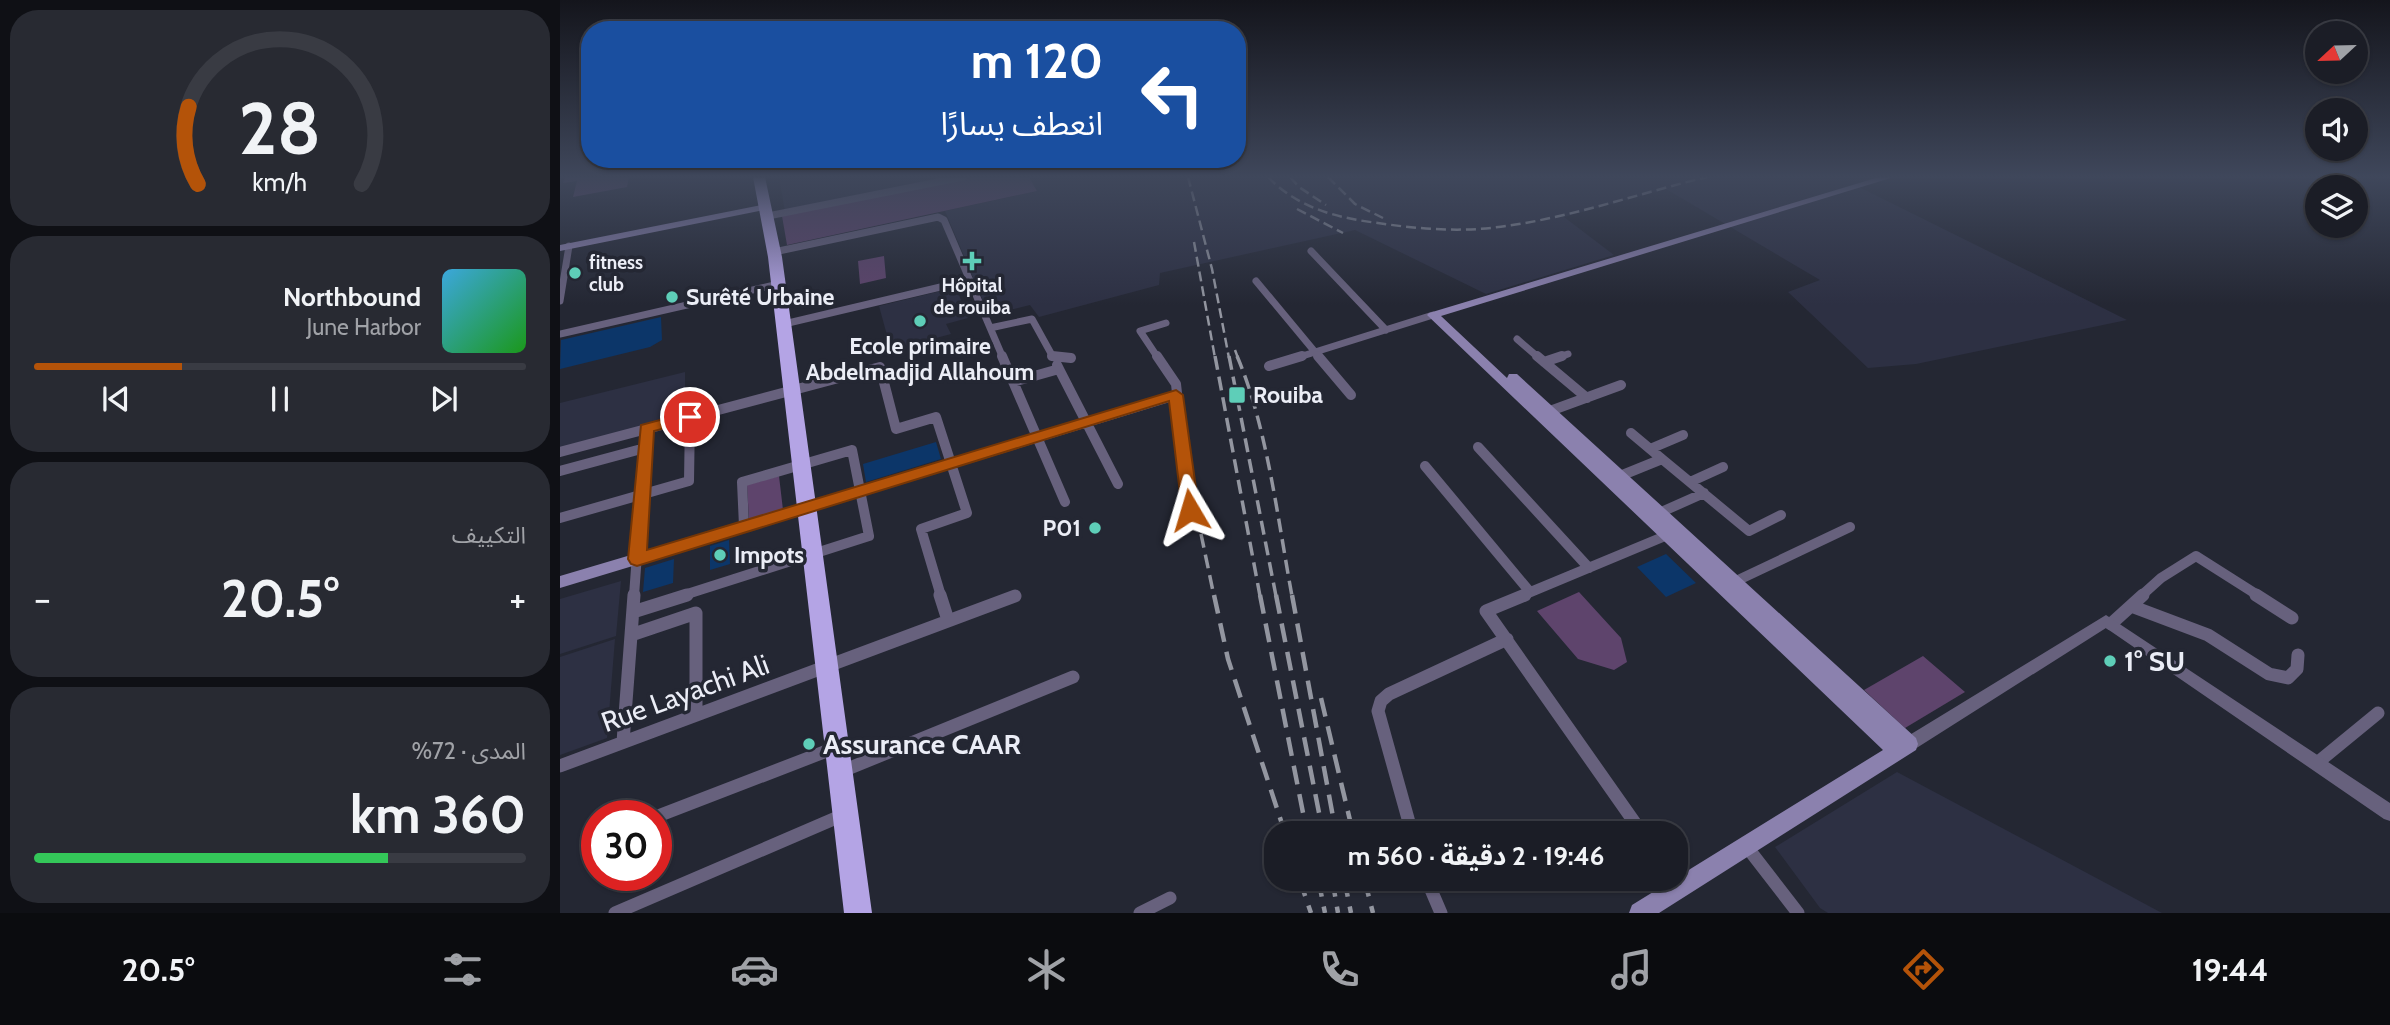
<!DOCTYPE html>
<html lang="ar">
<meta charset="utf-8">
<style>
body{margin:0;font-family:Cabin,"Noto Sans Arabic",sans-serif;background:#282a32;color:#f1f3f6;direction:rtl;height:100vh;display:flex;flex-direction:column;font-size:26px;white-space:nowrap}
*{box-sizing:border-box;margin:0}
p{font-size:23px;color:#a0a2a7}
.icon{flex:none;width:38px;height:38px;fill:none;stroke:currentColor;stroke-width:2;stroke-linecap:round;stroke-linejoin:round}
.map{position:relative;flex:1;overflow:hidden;direction:ltr}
.side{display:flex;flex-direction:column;gap:10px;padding:10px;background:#0f1015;width:560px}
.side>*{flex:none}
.hud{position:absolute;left:21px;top:21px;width:665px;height:147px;border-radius:28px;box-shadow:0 2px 5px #0004,0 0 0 2px #393b43;direction:rtl;background:#1a4fa0;color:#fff;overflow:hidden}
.needle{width:46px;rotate:248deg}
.fabs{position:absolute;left:1745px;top:21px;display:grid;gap:14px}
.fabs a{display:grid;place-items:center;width:63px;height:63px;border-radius:50%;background:#1b1d26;box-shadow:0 2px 5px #0004,0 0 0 2px #393b43;font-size:35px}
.speed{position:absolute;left:21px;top:800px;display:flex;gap:14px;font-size:35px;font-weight:700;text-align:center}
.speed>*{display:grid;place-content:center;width:91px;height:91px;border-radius:50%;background:#1b1d26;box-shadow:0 2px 5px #0004,0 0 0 2px #393b43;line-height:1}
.speed .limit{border:10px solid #d22;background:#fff;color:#111}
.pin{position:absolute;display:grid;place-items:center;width:60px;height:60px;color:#fff;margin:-30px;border:4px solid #fff;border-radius:50%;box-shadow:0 2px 7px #0007}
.me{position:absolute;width:77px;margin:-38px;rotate:353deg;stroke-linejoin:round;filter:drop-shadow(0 0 5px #0008)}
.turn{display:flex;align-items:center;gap:24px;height:147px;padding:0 28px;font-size:32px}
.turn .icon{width:91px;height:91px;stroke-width:2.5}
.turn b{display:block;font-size:49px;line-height:60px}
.big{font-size:52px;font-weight:700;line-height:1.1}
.side .card{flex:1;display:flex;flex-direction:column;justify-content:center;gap:10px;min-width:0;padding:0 24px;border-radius:28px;background:#282a32}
.side .dial{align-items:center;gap:0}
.dial svg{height:182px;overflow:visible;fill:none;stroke:#393b43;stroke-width:7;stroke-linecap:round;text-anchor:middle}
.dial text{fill:#f1f3f6;stroke:none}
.song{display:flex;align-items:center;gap:21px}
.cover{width:84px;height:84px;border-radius:10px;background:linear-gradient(135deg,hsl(200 70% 55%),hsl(120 70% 35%))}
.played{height:7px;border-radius:4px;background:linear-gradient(90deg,#b45309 30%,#393b43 30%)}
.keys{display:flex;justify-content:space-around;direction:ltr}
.heat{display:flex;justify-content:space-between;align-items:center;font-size:38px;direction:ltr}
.charge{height:10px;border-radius:5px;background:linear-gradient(90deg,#34c759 72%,#393b43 0)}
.trip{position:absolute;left:704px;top:821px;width:424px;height:70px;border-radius:28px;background:#1b1d26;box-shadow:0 2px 5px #0004,0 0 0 2px #393b43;font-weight:700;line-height:70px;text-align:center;direction:rtl}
.dock{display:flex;height:112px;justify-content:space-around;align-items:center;background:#0b0c0f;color:#a0a2a7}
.dock .icon{width:49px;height:49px}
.dock .on{color:#b45309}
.dock b{font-size:32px;color:#f1f3f6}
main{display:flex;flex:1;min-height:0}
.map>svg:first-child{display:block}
.built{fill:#2d3043}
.green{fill:#5e446c}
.building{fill:#0c3669}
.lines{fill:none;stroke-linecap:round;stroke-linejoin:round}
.minor-far2{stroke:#67617d;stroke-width:7}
.minor-far1{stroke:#67617d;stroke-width:10}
.minor{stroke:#67617d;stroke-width:13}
.tertiary{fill:#67617d;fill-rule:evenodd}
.secondary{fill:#8b81ae;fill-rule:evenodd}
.trunk{fill:#b4a4e5;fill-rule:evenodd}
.rail-far2{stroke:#9396a0;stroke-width:2.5;stroke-dasharray:10 5;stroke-linecap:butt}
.rail-far1{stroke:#9396a0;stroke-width:3.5;stroke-dasharray:14 7;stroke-linecap:butt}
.rail{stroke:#9396a0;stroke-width:4.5;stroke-dasharray:19 10;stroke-linecap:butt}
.route{fill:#b45309;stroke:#753606;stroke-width:2}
.poi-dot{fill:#5eceb8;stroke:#242733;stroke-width:2.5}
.labels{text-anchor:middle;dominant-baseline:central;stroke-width:7;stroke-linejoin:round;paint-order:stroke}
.far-poi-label{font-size:19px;font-weight:bold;fill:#ebedf6;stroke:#242733;text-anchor:start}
.poi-label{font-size:23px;font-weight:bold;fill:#ebedf6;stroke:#242733;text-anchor:start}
.near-poi-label{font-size:28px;font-weight:bold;fill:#ebedf6;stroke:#242733;text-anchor:start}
.near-street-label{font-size:28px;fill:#ebedf6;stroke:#242733}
</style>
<main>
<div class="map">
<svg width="1830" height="913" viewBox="0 0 1830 913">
<rect width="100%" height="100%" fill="#242733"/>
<path class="built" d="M 219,177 L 383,177 L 384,179 L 225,212 Z
M 469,177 L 1319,177 L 1295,185 L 1567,320 L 1356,364 L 1308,368 L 1228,292 L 1260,280 L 1106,189 L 1004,217 L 1054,255 L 926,294 L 795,230 L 600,273 L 599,285 L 479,317 L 470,305 L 429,315 L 385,211 L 477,191 Z
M 389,289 L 397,290 L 408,318 L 386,324 L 391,334 L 331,350 L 319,306 Z
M 125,372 L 125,416 L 0,449 L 0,403 Z
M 61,581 L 56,636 L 0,654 L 0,599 Z
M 55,639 L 47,738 L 0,755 L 0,657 Z
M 1337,772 L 1602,913 L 1268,913 L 1260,908 L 1215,847 Z"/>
<path class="green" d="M 5,177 L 69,177 L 67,187 L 13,197 L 17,181 L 3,183 Z
M 415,177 L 469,177 L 477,191 L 227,245 L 222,216 Z
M 324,256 L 326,278 L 300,284 L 298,261 Z
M 219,476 L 223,510 L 189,520 L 187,485 Z
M 1019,592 L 1061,638 L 1067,662 L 1054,670 L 1018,659 L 977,611 Z
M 1363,656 L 1405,692 L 1345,728 L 1304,690 Z"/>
<path class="building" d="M 101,317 L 102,340 L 90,347 L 0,369 L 1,340 Z
M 376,442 L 381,459 L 306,482 L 303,464 Z
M 169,540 L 170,564 L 150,570 L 150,546 Z
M 1106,554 L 1136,583 L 1106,597 L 1077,567 Z
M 114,559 L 113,583 L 83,592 L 85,568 Z"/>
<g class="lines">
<path class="minor-far2" d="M 208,216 L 403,177
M 751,251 L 826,330
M 214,252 L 378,217 L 384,220 L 443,358
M 696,281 L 760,358
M 0,301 L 9,246
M 224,324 L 410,280
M 430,328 L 472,319 L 493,357 L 504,358
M 0,334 L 219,284
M 957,339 L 979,358
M 598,358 L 580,331 L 606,323
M 736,358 L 873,315
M 997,358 L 1008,354"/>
<path class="minor-far1" d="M 442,356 L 505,502
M 492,356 L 511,358
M 597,356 L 616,384 L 630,510
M 758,356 L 791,395
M 977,356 L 1027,398
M 984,362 L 1002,356
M 709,366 L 742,356
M 499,369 L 558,484
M 453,382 L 499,369 L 497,365
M 990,411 L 1061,385
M 918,447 L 1029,568
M 1090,449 L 1123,435
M 0,452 L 320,367 L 336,429 L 376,417 L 407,513 L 361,529 L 381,596
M 1102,459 L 1189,531 L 1221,515
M 865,466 L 970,592
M 0,471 L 85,448
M 1060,476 L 1102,459 L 1071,433
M 1130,482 L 1163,467
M 246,508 L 616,395
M 1099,513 L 1144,493
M 0,518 L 129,481 L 130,417
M 1174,582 L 1290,527
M 74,596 L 86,429
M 121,596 L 309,536 L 292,450 L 182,482 L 184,526
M 961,596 L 1110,534
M 1581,596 L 1601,578 L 1636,556 L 1699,596"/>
<path class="minor" d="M 380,595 L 388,620
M 965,595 L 926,611 L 1082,833
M 1696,595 L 1732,618
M 1571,606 L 1648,635 L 1709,674 L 1728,678 L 1737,669 L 1738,655
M 73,612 L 127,595
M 1551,624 L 1583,595
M 71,635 L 136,613 L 136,715
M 63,742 L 74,595
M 1757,763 L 1818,713
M 0,766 L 455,596
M 280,772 L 513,677
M 98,816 L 277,747
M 852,833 L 818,711 L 821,701 L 829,694 L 947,639
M 1187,847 L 1238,913
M 866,878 L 881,913
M 55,913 L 283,815
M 580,913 L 610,898"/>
<path class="tertiary" d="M 1546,615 L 1830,803 L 1830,821 L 1824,819 L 1546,628 L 1355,749 L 1349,751 L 1343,749 L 1341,744 L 1343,739 Z"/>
<path class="secondary" d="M 1319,177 L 1334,177 L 881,316 L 947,378 L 949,374 L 957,374 L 1356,738 L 1358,744 L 1356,750 L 1099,913 L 1069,913 L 1072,905 L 1323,750 L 867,315 L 869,313 Z
M 206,204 L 209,205 L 209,209 L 0,251 L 0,245 Z
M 246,503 L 253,508 L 251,512 L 0,588 L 0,576 Z"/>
<path class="trunk" d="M 193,177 L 205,177 L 222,257 L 312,913 L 284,913 L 208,257 Z"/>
<path class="rail-far2" d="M 628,177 L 652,269 L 669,358
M 708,177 C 738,208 777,218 818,223 C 851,228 885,231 919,229 C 996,223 1072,195 1147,177
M 730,177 L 739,187 L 766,205
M 768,177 L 795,204 L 823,218
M 737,209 L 783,233
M 634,242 L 655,358
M 675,350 L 678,358"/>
<path class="rail-far1" d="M 655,356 L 700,596
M 669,356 L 716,596
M 677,356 C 707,426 718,521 732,596
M 641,534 L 654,596"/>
<path class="rail" d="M 654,595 L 668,659 L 725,833
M 700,595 L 747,833
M 716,595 L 763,833
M 732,595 L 776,833
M 761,698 L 793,833
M 739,878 L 751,913
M 758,878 L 765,913
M 772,878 L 778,913
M 784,878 L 791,913
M 804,878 L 813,913"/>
</g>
<linearGradient id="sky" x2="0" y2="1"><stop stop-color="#14151c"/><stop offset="0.58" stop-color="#3f475b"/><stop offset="1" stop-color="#3f475b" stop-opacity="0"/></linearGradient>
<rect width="1830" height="305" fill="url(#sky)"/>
<path class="route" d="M 616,390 L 623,395 L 639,510 L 636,514 L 624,514 L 622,510 L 609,401 L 77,566 L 71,564 L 68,559 L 81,425 L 130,412 L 138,417 L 136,420 L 94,431 L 87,550 Z"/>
<g class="poi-dot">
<path d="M408.5 250.5h7v7h7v7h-7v7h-7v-7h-7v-7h7z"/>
<circle cx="15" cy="273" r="7"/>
<circle cx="112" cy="297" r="7"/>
<circle cx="360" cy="321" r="7"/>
<rect x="668" y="386" width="18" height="18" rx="3.5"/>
<circle cx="535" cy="528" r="7"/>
<circle cx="160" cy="555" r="7"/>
<circle cx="1550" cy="661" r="7"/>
<circle cx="249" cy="744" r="7"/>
</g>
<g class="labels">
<g class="far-poi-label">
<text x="29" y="262">fitness<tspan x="29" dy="22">club</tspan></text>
<text x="412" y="285" text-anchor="middle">Hôpital<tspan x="412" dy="22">de rouiba</tspan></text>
</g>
<g class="poi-label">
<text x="126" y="297">Surêté Urbaine</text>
<text x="360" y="346" text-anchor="middle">Ecole primaire<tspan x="360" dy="26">Abdelmadjid Allahoum</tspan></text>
<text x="693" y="395">Rouiba</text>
<text x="521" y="528" text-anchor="end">P01</text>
<text x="174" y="555">Impots</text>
</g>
<g class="near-poi-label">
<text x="1564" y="661">1° SU</text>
<text x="263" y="744">Assurance CAAR</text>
</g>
<g class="near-street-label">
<text transform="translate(125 693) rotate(-20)">Rue Layachi Ali</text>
</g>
</g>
</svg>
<div class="fabs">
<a><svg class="needle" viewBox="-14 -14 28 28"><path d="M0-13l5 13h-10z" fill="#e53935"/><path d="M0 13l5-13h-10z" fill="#a0a2a7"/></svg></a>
<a><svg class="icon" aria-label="sound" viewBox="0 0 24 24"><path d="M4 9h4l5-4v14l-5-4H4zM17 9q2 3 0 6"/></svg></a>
<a><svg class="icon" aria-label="layers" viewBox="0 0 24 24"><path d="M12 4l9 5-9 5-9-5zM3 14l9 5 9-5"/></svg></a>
</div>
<div class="speed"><div class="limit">30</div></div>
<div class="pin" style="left:130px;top:417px;background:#d93025"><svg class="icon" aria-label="arrive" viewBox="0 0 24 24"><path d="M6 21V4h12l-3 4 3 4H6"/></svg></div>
<svg class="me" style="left:630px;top:510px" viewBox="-20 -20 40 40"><path d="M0-17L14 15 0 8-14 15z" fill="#b45309" stroke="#fff" stroke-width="4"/></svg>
<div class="trip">19:46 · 2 دقيقة · 560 m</div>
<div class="hud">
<div class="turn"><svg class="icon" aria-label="left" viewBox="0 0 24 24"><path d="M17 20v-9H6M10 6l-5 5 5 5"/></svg><div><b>120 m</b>انعطف يسارًا</div></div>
</div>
</div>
<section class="side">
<div class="card dial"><svg viewBox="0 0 100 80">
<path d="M14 69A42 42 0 1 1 86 69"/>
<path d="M14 69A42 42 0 0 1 10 35" stroke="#b45309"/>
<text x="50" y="56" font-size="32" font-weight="700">28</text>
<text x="50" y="72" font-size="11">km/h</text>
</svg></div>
<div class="card">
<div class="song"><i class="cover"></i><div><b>Northbound</b><p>June Harbor</p></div></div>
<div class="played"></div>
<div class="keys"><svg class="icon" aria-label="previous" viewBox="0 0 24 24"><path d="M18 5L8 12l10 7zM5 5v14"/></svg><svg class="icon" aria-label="pause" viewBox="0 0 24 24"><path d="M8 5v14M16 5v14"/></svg><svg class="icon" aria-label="next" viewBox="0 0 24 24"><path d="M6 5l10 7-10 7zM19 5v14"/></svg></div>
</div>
<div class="card"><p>التكييف</p>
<div class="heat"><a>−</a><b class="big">20.5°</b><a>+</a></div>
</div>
<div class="card"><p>المدى · 72%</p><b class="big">360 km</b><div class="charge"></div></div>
</section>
</main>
<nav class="dock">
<b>19:44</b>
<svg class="icon on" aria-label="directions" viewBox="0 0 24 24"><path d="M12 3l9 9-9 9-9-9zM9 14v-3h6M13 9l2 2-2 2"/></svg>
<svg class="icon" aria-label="music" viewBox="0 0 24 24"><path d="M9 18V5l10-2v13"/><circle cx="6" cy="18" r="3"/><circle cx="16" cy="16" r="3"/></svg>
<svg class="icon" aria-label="phone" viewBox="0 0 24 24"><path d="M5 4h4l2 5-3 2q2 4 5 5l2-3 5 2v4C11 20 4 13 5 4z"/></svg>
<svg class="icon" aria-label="climate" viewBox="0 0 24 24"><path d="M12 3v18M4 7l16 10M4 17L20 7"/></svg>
<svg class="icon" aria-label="car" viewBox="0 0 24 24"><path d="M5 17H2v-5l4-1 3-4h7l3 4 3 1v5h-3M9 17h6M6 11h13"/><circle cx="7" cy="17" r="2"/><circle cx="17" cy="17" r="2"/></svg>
<svg class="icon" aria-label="filters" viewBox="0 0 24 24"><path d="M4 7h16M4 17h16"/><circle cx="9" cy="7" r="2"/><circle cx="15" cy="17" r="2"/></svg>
<b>20.5°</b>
</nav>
